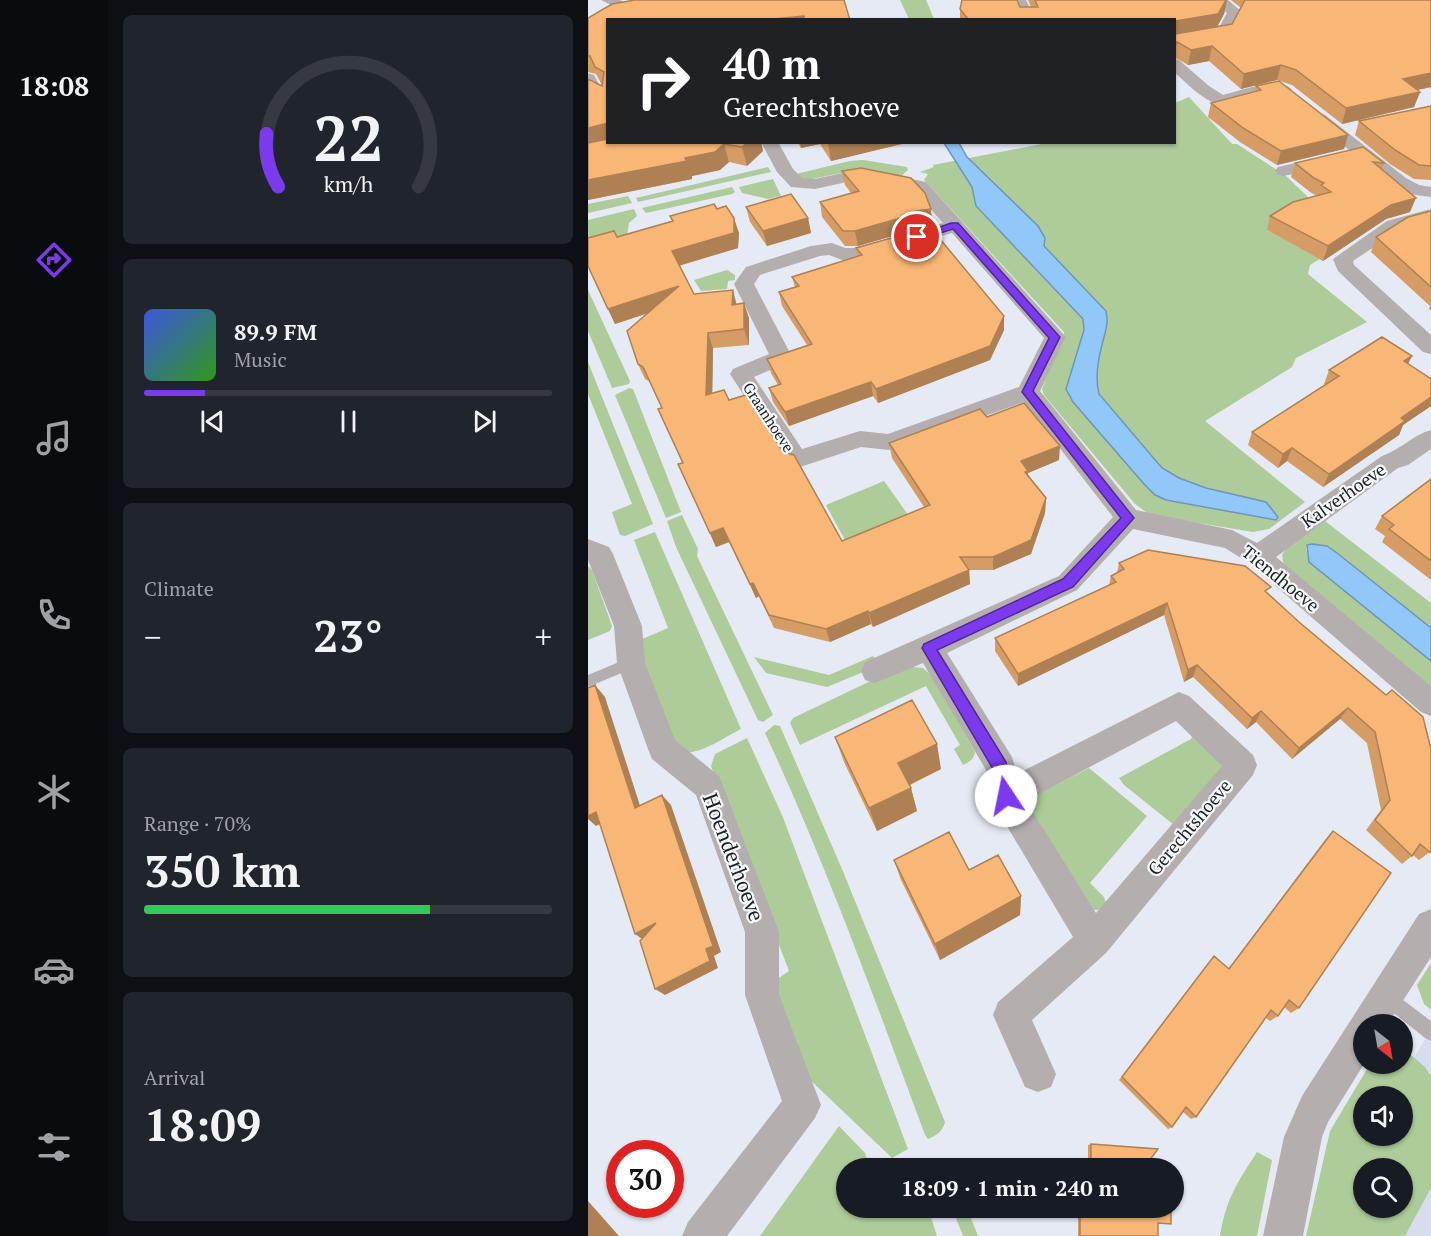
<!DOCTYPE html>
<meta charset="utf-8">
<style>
body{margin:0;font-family:"PT Serif",serif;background:#20242c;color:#f1f3f6;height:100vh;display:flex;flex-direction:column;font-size:22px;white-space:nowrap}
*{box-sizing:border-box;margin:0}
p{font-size:20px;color:#9ea1a6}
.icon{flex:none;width:33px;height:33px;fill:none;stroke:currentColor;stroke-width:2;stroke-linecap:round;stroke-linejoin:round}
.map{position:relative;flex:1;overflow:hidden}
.side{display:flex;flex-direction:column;gap:15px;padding:15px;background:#0d0f14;width:480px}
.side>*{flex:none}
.top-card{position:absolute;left:18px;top:18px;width:570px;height:126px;border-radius:0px;box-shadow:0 2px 4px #0004;background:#202124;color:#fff;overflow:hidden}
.needle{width:39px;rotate:149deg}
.controls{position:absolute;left:765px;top:1014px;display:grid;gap:12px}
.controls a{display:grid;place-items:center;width:60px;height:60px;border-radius:50%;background:#171b24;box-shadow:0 2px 4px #0004;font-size:30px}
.speed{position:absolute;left:18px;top:1140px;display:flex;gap:12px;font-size:30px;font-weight:700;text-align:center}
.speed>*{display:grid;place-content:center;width:78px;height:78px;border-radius:50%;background:#171b24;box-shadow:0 2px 4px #0004;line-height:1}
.speed .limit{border:9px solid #d22;background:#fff;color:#111}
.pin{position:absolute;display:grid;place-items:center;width:51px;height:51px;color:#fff;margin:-26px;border:3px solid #fff;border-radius:50%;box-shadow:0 2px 6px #0007}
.me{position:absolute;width:66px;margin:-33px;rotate:349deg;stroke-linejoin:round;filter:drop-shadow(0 0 4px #0008)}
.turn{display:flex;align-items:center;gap:21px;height:126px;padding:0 18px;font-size:27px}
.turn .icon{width:78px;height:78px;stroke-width:2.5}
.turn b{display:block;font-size:42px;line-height:51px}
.big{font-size:45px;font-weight:600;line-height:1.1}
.side .card{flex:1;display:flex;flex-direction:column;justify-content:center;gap:9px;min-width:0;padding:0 21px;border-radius:9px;background:#20242c}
.side .dial{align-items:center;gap:0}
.dial svg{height:156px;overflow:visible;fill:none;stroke:#363941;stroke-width:7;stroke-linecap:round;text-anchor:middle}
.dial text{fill:#f1f3f6;stroke:none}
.song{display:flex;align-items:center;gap:18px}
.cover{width:72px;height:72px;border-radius:9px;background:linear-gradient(135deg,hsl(230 70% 55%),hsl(110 70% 35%))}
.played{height:6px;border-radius:3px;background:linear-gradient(90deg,#7c3aed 15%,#363941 15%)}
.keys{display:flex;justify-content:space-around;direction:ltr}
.heat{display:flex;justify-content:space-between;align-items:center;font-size:33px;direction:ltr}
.charge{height:9px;border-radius:4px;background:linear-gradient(90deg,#34c759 70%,#363941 0)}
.trip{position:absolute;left:248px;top:1158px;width:348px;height:60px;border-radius:30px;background:#171b24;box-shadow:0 2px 4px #0004;font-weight:600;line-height:60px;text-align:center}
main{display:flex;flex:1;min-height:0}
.tab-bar{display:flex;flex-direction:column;width:108px;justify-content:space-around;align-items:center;background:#090b0e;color:#9ea1a6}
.tab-bar .icon{width:42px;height:42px}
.tab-bar .selected{color:#7c3aed}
.tab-bar b{font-size:27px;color:#f1f3f6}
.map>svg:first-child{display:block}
.built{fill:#d6deee}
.green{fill:#aecb9a;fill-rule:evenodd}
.water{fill:#92c7f9;stroke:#6f95b9;stroke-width:1.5}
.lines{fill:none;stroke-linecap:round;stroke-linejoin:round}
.service{fill:#b4afae;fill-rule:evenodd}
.minor{fill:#b4afae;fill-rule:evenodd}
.wall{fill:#d59d65}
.shaded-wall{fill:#ae8053}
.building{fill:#f8b776;stroke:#ae8053;stroke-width:1.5}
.route{fill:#7c3aed;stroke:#51269a;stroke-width:1.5}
.labels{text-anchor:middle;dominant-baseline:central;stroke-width:4.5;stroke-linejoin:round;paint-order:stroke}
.far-street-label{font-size:15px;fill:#1e2023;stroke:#f5f8fd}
.street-label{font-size:18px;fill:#1e2023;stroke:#f5f8fd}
.near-street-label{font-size:21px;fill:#1e2023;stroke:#f5f8fd}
</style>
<main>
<nav class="tab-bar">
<b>18:08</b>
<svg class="icon selected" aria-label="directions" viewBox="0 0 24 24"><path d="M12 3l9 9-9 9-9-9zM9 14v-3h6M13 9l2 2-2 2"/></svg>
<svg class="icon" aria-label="music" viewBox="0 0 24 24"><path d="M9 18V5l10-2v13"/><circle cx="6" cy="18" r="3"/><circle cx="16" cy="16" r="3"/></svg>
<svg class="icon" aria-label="phone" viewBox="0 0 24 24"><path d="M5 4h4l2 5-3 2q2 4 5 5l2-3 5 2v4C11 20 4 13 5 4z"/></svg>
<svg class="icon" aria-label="climate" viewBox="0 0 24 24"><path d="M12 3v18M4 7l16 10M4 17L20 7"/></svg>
<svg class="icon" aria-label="car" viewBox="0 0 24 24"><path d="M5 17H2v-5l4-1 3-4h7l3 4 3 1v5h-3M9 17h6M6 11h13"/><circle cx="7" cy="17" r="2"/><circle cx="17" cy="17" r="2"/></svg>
<svg class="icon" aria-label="filters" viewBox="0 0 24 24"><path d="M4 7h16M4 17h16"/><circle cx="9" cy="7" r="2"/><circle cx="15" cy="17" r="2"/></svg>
</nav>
<section class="side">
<div class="card dial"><svg viewBox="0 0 100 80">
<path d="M14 69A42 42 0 1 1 86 69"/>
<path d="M14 69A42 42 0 0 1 8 42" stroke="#7c3aed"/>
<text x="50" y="56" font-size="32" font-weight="700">22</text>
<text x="50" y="72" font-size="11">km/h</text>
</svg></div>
<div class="card">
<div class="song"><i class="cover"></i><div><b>89.9 FM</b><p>Music</p></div></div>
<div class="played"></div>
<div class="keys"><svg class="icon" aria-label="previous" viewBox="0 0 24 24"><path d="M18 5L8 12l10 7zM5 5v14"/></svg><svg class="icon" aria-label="pause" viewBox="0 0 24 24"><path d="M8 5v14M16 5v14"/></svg><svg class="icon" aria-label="next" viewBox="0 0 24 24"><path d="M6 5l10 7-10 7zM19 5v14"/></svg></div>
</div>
<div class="card"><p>Climate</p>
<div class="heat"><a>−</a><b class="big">23°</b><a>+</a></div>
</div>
<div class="card"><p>Range · 70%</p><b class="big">350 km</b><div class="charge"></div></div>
<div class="card"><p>Arrival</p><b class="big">18:09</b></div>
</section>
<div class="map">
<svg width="843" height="1236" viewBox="0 0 843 1236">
<rect width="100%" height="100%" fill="#e6eaf4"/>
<path class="built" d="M 843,1029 L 843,1076 L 826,1058 Z
M 843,1188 L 843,1236 L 817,1236 Z"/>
<path class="green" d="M 312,0 L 338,0 L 346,19 L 321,19 Z
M 601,97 L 644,144 L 649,144 L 698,176 L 721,198 L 679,230 L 732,259 L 722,265 L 720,274 L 779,322 L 708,358 L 704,367 L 617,421 L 717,502 L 681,529 L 665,532 L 562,515 L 547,504 L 456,395 L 454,389 L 470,347 L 476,342 L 476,332 L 336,180 L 340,174 L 332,172 L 346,167 L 345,165 L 459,143 L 586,142 L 587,103 Z
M 275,160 L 319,167 L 320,170 L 313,176 L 267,170 L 220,180 L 213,179 L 208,174 L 262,161 Z
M 180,167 L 183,172 L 50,202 L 48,198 Z
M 185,179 L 193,196 L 180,199 L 154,193 L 151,187 Z
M 144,187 L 147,192 L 144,194 L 58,213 L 54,208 Z
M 40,196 L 44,203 L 0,213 L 0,204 Z
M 46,209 L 49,216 L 41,223 L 39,235 L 0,246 L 0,220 Z
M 139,270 L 147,275 L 147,280 L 140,281 L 139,289 L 113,291 L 106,280 Z
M 0,290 L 42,381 L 41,384 L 24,388 L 0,331 Z
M 0,362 L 65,524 L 37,536 L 32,535 L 24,512 L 44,504 L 0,394 Z
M 41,388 L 45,389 L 93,512 L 78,518 L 27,395 Z
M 296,481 L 321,516 L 258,542 L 238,505 Z
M 94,515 L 110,549 L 109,556 L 185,715 L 175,722 L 170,720 L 88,547 L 79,521 Z
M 737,521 L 843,603 L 843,628 L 739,546 L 724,544 L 718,548 L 721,562 L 843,661 L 843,688 L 696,566 L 694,555 L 698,549 Z
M 67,532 L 153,729 C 136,737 108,759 88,751 L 53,659 L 52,640 L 80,628 L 46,540 Z
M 0,566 L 4,570 L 24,626 L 22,631 L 0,640 Z
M 285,656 L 289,662 L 285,668 L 239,687 L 178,673 L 166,657 L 241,675 Z
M 314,666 L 335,668 L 343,675 L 387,752 C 386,759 382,762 375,765 L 366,749 L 372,745 L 338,686 L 212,745 L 202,723 L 205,718 Z
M 592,720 L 635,763 L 633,770 L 586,825 L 536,785 L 531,778 L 603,739 L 604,737 Z
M 186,725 L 192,726 L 254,869 L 357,1122 C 355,1131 348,1136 340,1139 L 337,1135 C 287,1000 238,864 177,733 Z
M 159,738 L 194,815 L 320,1149 L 304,1158 L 217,1075 L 185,989 L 188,980 L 201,971 L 123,766 L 127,754 Z
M 501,768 L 559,816 L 502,883 L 516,897 L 518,903 L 510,910 L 506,910 L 440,808 L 446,796 Z
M 843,963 L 843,1010 L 836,1004 L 829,985 Z
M 815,1048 L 837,1067 L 843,1076 L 843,1188 L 817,1236 L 718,1236 L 742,1131 L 782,1064 L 814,1064 ZM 776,1096 L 814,1096 L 814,1136 L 776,1136 ZM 776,1168 L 814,1168 L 814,1208 L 776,1208 Z
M 251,1126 L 277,1153 L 282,1168 L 258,1168 L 258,1208 L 340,1208 L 349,1236 L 172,1236 Z
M 669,1152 L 684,1160 L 669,1236 L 632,1236 C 638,1199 649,1183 669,1152 Z
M 364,1208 L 379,1208 L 390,1236 L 375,1236 Z"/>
<path class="water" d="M 356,143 L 371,143 L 379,157 L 450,226 L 457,238 L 456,246 L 518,311 C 521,324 517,332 514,345 C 510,360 507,379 511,394 L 574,468 L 591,478 L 618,488 L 678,502 L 690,517 L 688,520 L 578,500 L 567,495 L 556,484 L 485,402 L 478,389 L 496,330 L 495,319 L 388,206 L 384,187 Z
M 724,544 L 739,546 L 749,553 L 843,628 L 843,661 L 721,562 L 719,545 Z"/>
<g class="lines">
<path class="service" d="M 43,657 L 48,659 L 50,663 L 48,667 L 0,687 L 0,675 Z
M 798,987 L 843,1021 L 843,1041 L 837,1038 L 792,1002 L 789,996 L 792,990 Z"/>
<path class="minor" d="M 13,0 L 32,0 L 54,11 L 52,14 L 42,14 Z
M 424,0 L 438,0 L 448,20 L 434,20 Z
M 624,0 L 640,0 L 654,12 L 639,37 L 586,47 L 586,38 L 629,31 L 639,13 Z
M 586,59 L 591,60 L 621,86 L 635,95 C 652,91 692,75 704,90 L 696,95 L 688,92 L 632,105 C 614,100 600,84 586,72 Z
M 0,73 L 6,75 L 12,86 L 20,90 L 20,102 L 0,92 Z
M 731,113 L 737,115 L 818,178 L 831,185 L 843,187 L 843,197 L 821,194 L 806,186 L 725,121 L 723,118 L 725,115 Z
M 173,142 L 190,142 L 205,169 L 214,178 L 227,179 L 268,170 L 279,170 L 338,182 L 478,337 L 452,391 L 548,510 L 644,530 L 669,543 L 794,456 C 812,450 825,435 843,430 L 843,449 L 820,465 L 810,468 L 688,557 L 843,686 L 843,716 L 833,712 L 661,563 L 637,548 L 545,529 L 489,590 L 359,653 L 424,757 L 429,774 L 591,692 L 601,696 L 665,755 L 669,765 L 665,775 L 518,953 L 444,1020 L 468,1074 L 463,1087 L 450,1092 L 437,1087 L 405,1015 L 410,1002 L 485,937 L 407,806 L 403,796 L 398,770 L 335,663 L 287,683 L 277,680 L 273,671 L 277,662 L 471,576 L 525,517 L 436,402 L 301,450 L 273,447 L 209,468 L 201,465 L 142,374 L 145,369 L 181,354 L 146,284 L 158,267 L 223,246 L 244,243 L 257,248 L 270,248 L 355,223 L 326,190 L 279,180 L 268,180 L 227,189 L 203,187 L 189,172 ZM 364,233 L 456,338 L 431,387 L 300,434 L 272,431 L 214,449 L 166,377 L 201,362 L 204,357 L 166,284 L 172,275 L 232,256 L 241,255 L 254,260 L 271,260 ZM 588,721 L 634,766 L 508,913 L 438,801 Z
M 742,155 L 748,156 L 751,160 L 748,164 L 696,176 L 690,175 L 687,171 L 690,167 Z
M 843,209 L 843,221 L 813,229 L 765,261 L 766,265 L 843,335 L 843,354 L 835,352 L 750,271 L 745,259 L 799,221 Z
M 0,539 L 21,547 L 25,554 L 54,626 L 57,663 L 87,740 L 131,776 L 135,786 L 191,932 L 191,995 L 233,1105 L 227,1118 L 139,1236 L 94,1236 L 100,1222 L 194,1101 L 157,995 L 157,932 L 108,795 L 64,759 L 60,749 L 29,663 L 26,626 L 0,560 Z
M 843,909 L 843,957 L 800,1024 L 776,1024 L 776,1064 L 740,1122 L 734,1137 L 715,1236 L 675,1236 L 696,1137 L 714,1096 L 831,914 Z"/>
</g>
<path class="wall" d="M 440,0 L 639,0 L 636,14 L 629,26 L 644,24 L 653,8 L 643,0 L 843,0 L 843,87 L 829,90 L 832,92 L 826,107 L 754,124 L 704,85 L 689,80 L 653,89 L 621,61 L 600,65 L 586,57 L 586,20 L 372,20 L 372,9 L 443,7 Z
M 0,18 L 262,20 L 20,20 L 20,142 L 173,142 L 175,151 L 159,166 L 141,162 L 132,170 L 104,176 L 104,179 L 0,200 L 14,85 L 8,74 L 0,72 Z
M 668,86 L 760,135 L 756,149 L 689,165 L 652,142 L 620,117 L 623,103 L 667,92 Z
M 843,106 L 843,180 L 826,179 L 802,164 L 767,135 L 771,121 Z
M 210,142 L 318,142 L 318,143 L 243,161 L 232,144 L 213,148 Z
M 775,147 L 796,163 L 794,170 L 822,212 L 798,219 L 735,261 L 679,230 L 682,216 L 729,196 L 722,192 L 703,177 L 707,163 Z
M 254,171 L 344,223 L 331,225 L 332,228 L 270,246 L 257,246 L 234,217 L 232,202 L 263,193 L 257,185 Z
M 158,207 L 220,218 L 223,233 L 179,246 L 162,222 Z
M 129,209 L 151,233 L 150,248 L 91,266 L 106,294 L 149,304 L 161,318 L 161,345 L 125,348 L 124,393 L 141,400 L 254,541 L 336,507 L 304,458 L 301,443 L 399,417 L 471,460 L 440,473 L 440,476 L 458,498 L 457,513 L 443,554 L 405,570 L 381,570 L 382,584 L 285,627 L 283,624 L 242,642 L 186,628 L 171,596 L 168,598 L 141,542 L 128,547 L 90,464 L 94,463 L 74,408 L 62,382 L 57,379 L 50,364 L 60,313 L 27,324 L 0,267 L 29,237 L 84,221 L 82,216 Z
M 843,211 L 843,311 L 841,309 L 842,306 L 783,252 L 788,237 Z
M 268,248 L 416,316 L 416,330 L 402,360 L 290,403 L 285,396 L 201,426 L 185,402 L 181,388 L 190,385 L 183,373 L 179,359 L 219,345 L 194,306 L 191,292 L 207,287 L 204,277 L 270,257 Z
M 820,364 L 843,379 L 843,406 L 815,425 L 811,435 L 735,487 L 699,461 L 690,468 L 660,445 L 664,432 L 738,385 L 736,384 L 741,370 Z
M 843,479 L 843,580 L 794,542 L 797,536 L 787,529 L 794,516 Z
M 531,563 L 680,594 L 711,622 L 798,695 L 842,852 L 831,860 L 825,855 L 814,864 L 778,830 L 793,810 L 779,743 L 752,719 L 704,759 L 668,722 L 659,729 L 605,677 L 596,682 L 576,615 L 430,686 L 407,651 L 407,638 L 521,585 L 523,576 L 529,573 Z
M 247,737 L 353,769 L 322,785 L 329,811 L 289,831 L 256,762 Z
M 745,831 L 711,1008 L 703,1013 L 696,1007 L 690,1016 L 682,1021 L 678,1018 L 608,1117 L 603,1119 L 595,1112 L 584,1127 L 580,1129 L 531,1080 L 620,963 L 640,969 L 737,840 Z
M 306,860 L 381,870 L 433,896 L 432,915 L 352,960 L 313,880 Z
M 503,1144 L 556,1168 L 500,1168 L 500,1145 Z
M 490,1208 L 583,1208 L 570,1223 L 570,1236 L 490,1236 Z"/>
<path class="shaded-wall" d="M 639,0 L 636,14 L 628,29 L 586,36 L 588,21 Z
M 216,16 L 217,20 L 174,20 Z
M 589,42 L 586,56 L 586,44 Z
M 624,46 L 621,61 L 600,65 L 603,50 Z
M 693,65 L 689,80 L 653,89 L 656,74 Z
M 843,73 L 843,87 L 809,94 L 815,79 Z
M 832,92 L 826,107 L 754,124 L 758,108 Z
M 20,123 L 20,142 L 0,148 L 0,128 Z
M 760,135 L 756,149 L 689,165 L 693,151 Z
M 160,142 L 173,142 L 175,151 L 159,166 L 154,147 Z
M 212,142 L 231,142 L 232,144 L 213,148 Z
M 243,142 L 318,142 L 318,143 L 243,161 L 240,143 Z
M 136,144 L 141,162 L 132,170 L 104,176 L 104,179 L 0,200 L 0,180 L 97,158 Z
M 828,198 L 822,212 L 798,219 L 735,261 L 740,246 L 803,205 Z
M 343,209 L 344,223 L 331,225 L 332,228 L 270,246 L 267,231 L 328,211 Z
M 146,218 L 151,233 L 150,248 L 89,266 L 84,251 Z
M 220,218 L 223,233 L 179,246 L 175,231 Z
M 91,286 L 97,301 L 27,324 L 20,309 Z
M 145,290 L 149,306 L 144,305 Z
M 156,303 L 161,318 L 161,345 L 156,329 Z
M 416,316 L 416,330 L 402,360 L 290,403 L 288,389 Z
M 120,333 L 125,348 L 124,411 L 118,395 Z
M 824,356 L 817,370 L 816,361 Z
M 283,382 L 285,396 L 201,426 L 197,412 Z
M 843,397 L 843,406 L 815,425 L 811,435 L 735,487 L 741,474 L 813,418 Z
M 472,446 L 471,460 L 440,473 L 440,485 L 433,461 Z
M 704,448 L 699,461 L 690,468 L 695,454 Z
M 458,498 L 457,513 L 443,554 L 405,570 L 405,557 Z
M 135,528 L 141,542 L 128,547 L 122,533 Z
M 381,570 L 382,584 L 285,627 L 281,613 Z
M 165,583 L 171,596 L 168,598 L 162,584 Z
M 579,603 L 576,615 L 430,686 L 430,674 Z
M 280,611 L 283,624 L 242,642 L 238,629 Z
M 609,665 L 605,677 L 596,682 L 600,670 Z
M 7,685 L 17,697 L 56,818 L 47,808 Z
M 760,708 L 752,719 L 704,759 L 711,748 Z
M 673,711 L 668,722 L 659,729 L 664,718 Z
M 349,744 L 353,769 L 317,787 L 310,763 Z
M 323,788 L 329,811 L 289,831 L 281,808 Z
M 74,795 L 83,805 L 133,952 L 126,956 L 130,968 L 77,995 L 67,989 L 118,949 Z
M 0,810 L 8,812 L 18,821 L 8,826 L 0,819 Z
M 433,896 L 432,915 L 352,960 L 347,944 Z
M 68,923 L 57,941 L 47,934 Z
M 0,1201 L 31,1236 L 0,1236 Z"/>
<path class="building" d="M 47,0 L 256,0 L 262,20 L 217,20 L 216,16 L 174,20 L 20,20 L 20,123 L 0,128 L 0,79 L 14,86 L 16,72 L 7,67 L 2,56 L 0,56 L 0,18 L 24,4 Z
M 374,0 L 429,0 L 432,7 L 450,7 L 447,0 L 638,0 L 630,14 L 588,21 L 587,34 L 644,24 L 657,0 L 843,0 L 843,73 L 815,79 L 832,92 L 758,108 L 708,70 L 693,65 L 656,74 L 624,46 L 603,50 L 589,42 L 586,44 L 586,20 L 381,20 L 372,9 Z
M 691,81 L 760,135 L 693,151 L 655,128 L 623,103 L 673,90 L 668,86 Z
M 843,106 L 843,166 L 831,165 L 807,150 L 771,121 Z
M 20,139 L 20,142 L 160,142 L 154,147 L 136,144 L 127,152 L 97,158 L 99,161 L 0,180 L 0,143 Z
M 775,147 L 796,163 L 785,162 L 828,198 L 803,205 L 740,246 L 682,216 L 705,202 L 743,192 L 733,185 L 736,183 L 726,178 L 707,163 Z
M 273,168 L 323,178 L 337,193 L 343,209 L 328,211 L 330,213 L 267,231 L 255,231 L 232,202 L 271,191 L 254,171 Z
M 203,194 L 220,218 L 175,231 L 158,207 Z
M 126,204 L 129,209 L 138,206 L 146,218 L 146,233 L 84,251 L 106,294 L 145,290 L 144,305 L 156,303 L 156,329 L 120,333 L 118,395 L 136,390 L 141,400 L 158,395 L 195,452 L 206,455 L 254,541 L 342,505 L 301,443 L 392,409 L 399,417 L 436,403 L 472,446 L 433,461 L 440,471 L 437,472 L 458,498 L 443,540 L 405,557 L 372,557 L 381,570 L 281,613 L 280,611 L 238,629 L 181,615 L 165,583 L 162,584 L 135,528 L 122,533 L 90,464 L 95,463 L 70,409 L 74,408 L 55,367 L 50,364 L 39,331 L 91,286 L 20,309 L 0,266 L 0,238 L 26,231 L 29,237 L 85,221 L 82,216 Z
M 843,211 L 843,287 L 788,237 L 820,217 Z
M 342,227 L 416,316 L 402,346 L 288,389 L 283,382 L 197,412 L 181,388 L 193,384 L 179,359 L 224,344 L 191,292 L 211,286 L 204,277 L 274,255 L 268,248 Z
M 794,337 L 824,356 L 816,361 L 843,379 L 843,397 L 813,418 L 817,421 L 741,474 L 704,448 L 695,454 L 664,432 L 751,376 L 741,370 Z
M 843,479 L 843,561 L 801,529 L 806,525 L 794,516 Z
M 560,550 L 657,566 L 683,587 L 677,591 L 711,622 L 798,695 L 804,690 L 835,717 L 843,749 L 843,850 L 842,852 L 832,844 L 824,856 L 787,820 L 802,800 L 787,732 L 760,708 L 711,748 L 673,711 L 664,718 L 609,665 L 600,670 L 579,603 L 430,674 L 407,638 L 528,582 L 523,576 L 536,569 L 531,563 Z
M 7,685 L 47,808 L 74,795 L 125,946 L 118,949 L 122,961 L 67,989 L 52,941 L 68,923 L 47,934 L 8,812 L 0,816 L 0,688 Z
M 324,700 L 349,744 L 310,763 L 323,788 L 281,808 L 247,737 Z
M 745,831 L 803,873 L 711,1008 L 701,1000 L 690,1016 L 683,1010 L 608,1117 L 598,1107 L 584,1127 L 534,1077 L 626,956 L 641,969 Z
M 361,832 L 381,870 L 410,855 L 433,896 L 347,944 L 306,860 Z
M 503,1144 L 570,1149 L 556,1168 L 503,1168 Z
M 492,1208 L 583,1208 L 583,1224 L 570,1223 L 570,1236 L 492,1236 Z"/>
<path class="route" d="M 363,223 L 370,223 L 472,337 L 445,391 L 546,518 L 485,587 L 349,650 L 418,762 L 426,796 L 423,801 L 418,803 L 412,801 L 405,769 L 334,648 L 336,644 L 475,579 L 533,518 L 434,392 L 461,338 L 365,229 L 329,240 L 324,237 Z"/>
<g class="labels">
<g class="far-street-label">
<text transform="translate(181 417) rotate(57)">Graanhoeve</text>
</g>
<g class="street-label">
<text transform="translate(755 495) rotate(-35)">Kalverhoeve</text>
<text transform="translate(693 578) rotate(39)">Tiendhoeve</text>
<text transform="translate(601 827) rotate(-50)">Gerechtshoeve</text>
</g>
<g class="near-street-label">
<text transform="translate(146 857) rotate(69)">Hoenderhoeve</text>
</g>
</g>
</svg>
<div class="controls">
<a><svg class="needle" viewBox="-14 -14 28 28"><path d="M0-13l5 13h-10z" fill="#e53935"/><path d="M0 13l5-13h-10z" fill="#9ea1a6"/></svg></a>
<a><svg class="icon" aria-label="sound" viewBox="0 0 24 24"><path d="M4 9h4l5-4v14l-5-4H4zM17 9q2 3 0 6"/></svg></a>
<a><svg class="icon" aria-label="search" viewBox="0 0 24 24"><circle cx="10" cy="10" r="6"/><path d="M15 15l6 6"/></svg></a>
</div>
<div class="speed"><div class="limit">30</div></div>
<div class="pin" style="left:329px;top:237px;background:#d93025"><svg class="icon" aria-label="arrive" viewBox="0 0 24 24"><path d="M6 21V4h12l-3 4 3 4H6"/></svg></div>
<svg class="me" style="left:418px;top:796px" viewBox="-20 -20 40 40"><circle r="19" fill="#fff"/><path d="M0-13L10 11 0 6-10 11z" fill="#7c3aed"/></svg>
<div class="trip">18:09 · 1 min · 240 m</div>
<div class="top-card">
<div class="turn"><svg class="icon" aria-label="right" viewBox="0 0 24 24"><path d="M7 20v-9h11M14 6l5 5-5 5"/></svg><div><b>40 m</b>Gerechtshoeve</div></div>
</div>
</div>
</main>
